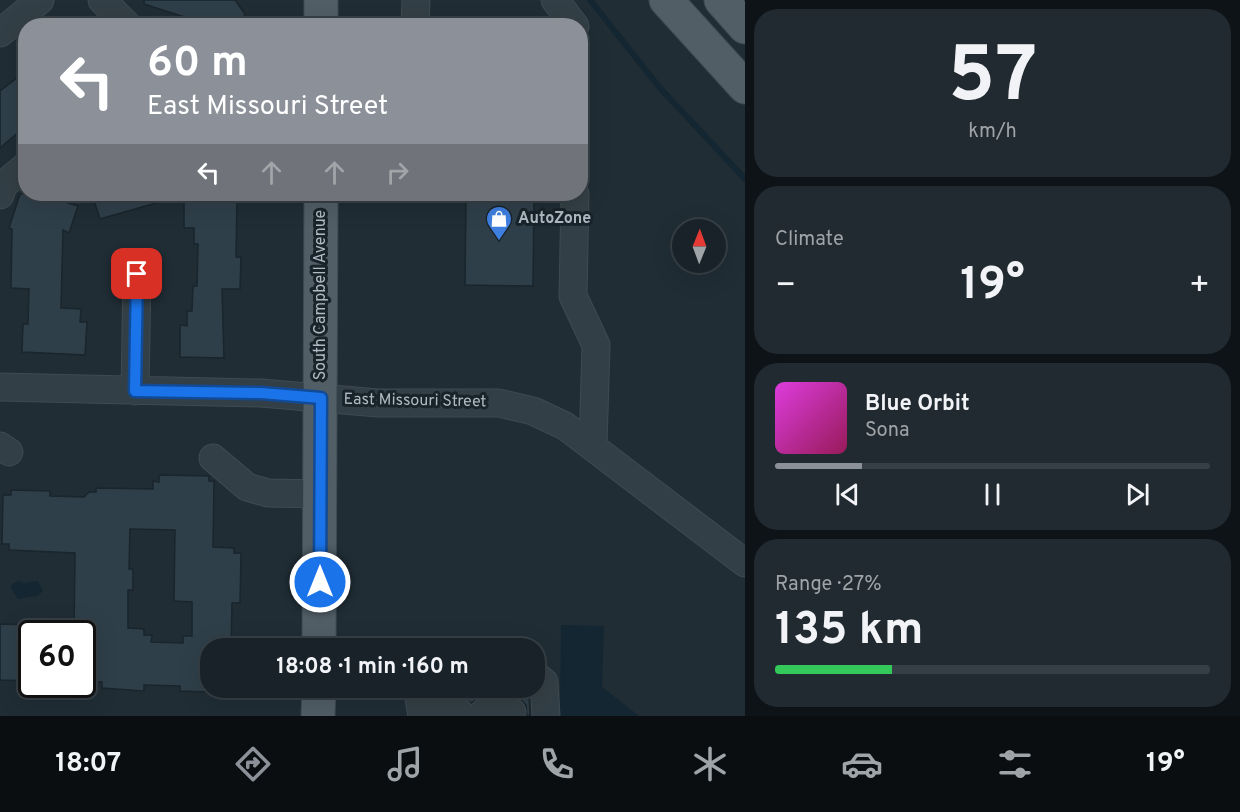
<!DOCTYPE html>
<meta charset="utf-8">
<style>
body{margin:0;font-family:Overpass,sans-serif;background:#212a30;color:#f1f3f6;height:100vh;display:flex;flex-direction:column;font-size:22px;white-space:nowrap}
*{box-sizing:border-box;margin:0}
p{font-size:20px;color:#9fa4a8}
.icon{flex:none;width:33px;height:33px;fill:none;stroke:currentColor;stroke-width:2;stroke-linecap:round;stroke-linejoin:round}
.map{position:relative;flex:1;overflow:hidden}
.details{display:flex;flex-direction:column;gap:9px;padding:9px;background:#0d1316;width:495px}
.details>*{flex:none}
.guide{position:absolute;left:18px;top:18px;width:570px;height:183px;border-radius:24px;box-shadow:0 6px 24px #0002,0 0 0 2px #363f45;background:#8c9099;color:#fff;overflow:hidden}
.needle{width:39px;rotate:1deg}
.tools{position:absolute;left:672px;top:219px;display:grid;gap:12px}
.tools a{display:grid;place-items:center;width:54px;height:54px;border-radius:50%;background:#182228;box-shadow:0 6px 24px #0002,0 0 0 2px #363f45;font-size:30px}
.speed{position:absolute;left:18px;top:620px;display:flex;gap:12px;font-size:30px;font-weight:700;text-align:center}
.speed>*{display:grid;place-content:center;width:78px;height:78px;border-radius:50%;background:#182228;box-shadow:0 6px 24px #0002,0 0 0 2px #363f45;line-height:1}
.speed .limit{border:3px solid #111;border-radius:9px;background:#fff;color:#111}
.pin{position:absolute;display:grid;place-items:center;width:51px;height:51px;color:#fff;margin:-26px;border-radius:12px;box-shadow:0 3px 9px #0006}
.me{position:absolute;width:66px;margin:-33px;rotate:0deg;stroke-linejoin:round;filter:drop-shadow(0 0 4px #0008)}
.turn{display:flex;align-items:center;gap:21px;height:126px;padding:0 30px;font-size:27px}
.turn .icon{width:78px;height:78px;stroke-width:2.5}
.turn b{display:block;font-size:42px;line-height:51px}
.lanes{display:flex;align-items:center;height:57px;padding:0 30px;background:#0003;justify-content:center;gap:30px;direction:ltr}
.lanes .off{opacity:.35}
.big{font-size:45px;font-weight:700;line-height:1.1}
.details .widget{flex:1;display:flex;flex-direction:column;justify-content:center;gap:9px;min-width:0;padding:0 21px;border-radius:24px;background:#212a30}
.details .dial{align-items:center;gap:0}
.dial b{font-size:78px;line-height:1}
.song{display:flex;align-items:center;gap:18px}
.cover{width:72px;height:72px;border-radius:9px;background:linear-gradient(135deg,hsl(300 70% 55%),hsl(330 70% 35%))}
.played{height:6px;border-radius:3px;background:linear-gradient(90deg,#8c9099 20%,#363f45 20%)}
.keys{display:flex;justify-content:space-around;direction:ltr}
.heat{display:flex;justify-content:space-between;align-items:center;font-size:33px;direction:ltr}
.charge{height:9px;border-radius:4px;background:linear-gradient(90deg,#34c759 27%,#363f45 0)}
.trip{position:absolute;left:200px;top:638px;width:345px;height:60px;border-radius:24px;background:#182228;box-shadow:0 6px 24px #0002,0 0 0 2px #363f45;font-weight:700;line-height:60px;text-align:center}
.dock{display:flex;height:96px;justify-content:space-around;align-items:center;background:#0a0e10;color:#9fa4a8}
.dock .icon{width:42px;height:42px}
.dock .current{color:#8c9099}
.dock b{font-size:27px;color:#f1f3f6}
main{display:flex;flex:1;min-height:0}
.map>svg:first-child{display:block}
.water{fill:#142631}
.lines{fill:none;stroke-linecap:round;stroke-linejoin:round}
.stream{stroke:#142631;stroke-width:6}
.building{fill:#2f3f49;stroke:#1a252c;stroke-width:1.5;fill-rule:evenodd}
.minor-casing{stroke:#3f4a52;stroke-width:29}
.major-casing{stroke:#3f4a52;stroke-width:35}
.minor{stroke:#333f46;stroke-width:27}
.major{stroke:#515e66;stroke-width:33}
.route-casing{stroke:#114b97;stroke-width:15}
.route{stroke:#1a73e8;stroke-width:10}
.labels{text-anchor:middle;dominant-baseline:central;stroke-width:6;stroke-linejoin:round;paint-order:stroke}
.poi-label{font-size:16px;font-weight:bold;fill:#adbac3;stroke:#19232a;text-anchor:start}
.street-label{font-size:16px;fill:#adbac3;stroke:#19232a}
</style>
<main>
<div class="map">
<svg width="745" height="716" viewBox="0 0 745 716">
<rect width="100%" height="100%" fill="#202d35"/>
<path class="water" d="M 18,581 L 25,583 L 38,581 L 43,591 L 37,596 L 18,599 L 11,588 L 12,584 Z
M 561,625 L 604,626 L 602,687 L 639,716 L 560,716 Z"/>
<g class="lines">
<path class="stream" d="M 590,0 L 660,88 L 745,179"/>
</g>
<path class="building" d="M 144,0 L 235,0 L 245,14 L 241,26 L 212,26 L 144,4 Z
M 26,71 L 26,126 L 0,148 L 0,91 Z
M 20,194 L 40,194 L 78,206 L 69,233 L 63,230 L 61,308 L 81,309 L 80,322 L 87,322 L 85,355 L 22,352 L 23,324 L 28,324 L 29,289 L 11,288 L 12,229 L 9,228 Z
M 92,194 L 173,194 L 174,198 L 100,219 Z
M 466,198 L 534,198 L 533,286 L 465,285 Z
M 184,200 L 237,201 L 236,257 L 241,257 L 240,289 L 222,289 L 224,358 L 180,357 L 180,325 L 187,326 L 187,311 L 192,311 L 193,286 L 197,286 L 198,244 L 194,244 L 194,228 L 184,228 Z
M 159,475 L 209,476 L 209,481 L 214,481 L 213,547 L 234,548 L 234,553 L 241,553 L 240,603 L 232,603 L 231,648 L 210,648 L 210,692 L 180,691 L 180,686 L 144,685 L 144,691 L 102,688 L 102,682 L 96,682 L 97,633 L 74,633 L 75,553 L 9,550 L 9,544 L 2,544 L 3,495 L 11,495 L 11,490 L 50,491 L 50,496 L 84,497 L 89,492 L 96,492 L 96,488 L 153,489 L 153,481 L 159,482 ZM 130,529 L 175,530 L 174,601 L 192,602 L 192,636 L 183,636 L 183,643 L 151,642 L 152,635 L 144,635 L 144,629 L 128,628 L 128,590 L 133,590 L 133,569 L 129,569 Z
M 0,624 L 32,625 L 32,681 L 0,680 Z
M 460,687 L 525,687 L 529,690 L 530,716 L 527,716 L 526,705 L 519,698 L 484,696 L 471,703 L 460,696 Z"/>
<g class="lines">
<defs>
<path id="minor" d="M 102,0 L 128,26
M 555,0 L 575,26
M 415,26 L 416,0
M 0,33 L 40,0
M 575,194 L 573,296 L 596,345 L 593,446
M 0,195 L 3,185 L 26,166
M 0,387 L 261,393 L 378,403 L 499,403 L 533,411 L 565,426 L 745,563
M 135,391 L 137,274
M 0,446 L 9,452
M 213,458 L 247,487 L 268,493 L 320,494
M 535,675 L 544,682 L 546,716
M 417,687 L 422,716
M 422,711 L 459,712
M 484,712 L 512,712"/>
<path id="major" d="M 666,0 L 745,87
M 721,0 L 745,27
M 321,26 L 321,0
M 319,648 L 321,194
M 318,716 L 319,687"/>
</defs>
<use href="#minor" class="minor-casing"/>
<use href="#major" class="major-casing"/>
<use href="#minor" class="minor"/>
<use href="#major" class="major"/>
</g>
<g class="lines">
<defs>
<path id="route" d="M 137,274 L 135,391 L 261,393 L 321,398 L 320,582"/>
</defs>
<use href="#route" class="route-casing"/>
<use href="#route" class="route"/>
</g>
<defs>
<symbol id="shop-pin" viewBox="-11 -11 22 30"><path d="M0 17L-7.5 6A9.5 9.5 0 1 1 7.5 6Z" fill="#3f7fe0" stroke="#19232a"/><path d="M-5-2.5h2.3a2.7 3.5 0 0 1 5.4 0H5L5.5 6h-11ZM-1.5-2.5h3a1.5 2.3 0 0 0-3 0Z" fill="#fff"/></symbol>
</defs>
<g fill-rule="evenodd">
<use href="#shop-pin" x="484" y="204" width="30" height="40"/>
</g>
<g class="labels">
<g class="poi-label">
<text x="518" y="219">AutoZone</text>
</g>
<g class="street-label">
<text transform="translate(321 295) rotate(-90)">South Campbell Avenue</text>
<text transform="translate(415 401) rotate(1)">East Missouri Street</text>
</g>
</g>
</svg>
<div class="tools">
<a><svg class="needle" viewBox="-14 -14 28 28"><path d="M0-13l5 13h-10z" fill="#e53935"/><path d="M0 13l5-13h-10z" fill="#9fa4a8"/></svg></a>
</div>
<div class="speed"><div class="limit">60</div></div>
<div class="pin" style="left:137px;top:274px;background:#d93025"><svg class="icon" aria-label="arrive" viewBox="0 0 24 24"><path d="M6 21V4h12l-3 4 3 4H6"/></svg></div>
<svg class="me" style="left:320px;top:582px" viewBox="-20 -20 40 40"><circle r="17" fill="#1a73e8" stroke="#fff" stroke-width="3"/><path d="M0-11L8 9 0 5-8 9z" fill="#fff"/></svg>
<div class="trip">18:08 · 1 min · 160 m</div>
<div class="guide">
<div class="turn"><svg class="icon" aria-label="left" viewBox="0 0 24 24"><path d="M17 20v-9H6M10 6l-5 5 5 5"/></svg><div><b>60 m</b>East Missouri Street</div></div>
<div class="lanes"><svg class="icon" aria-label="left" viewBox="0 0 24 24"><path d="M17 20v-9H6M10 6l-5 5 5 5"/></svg><svg class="icon off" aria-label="ahead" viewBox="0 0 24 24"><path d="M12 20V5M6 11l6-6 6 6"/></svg><svg class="icon off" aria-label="ahead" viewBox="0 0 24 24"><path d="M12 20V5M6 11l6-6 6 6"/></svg><svg class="icon off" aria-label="right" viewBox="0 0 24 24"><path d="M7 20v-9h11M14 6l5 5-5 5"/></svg></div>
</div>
</div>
<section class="details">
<div class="widget dial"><b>57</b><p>km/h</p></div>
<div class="widget"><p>Climate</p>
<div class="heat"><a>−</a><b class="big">19°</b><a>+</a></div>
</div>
<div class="widget">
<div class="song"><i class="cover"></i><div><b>Blue Orbit</b><p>Sona</p></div></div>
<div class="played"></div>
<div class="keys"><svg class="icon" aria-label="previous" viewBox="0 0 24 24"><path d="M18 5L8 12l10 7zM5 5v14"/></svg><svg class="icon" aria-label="pause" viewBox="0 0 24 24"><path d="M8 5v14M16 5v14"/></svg><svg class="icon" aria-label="next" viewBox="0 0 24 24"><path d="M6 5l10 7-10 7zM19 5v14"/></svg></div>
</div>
<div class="widget"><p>Range · 27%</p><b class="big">135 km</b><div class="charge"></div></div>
</section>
</main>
<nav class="dock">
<b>18:07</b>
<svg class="icon current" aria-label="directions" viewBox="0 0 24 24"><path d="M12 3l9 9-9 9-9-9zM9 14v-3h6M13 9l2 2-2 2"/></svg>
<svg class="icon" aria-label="music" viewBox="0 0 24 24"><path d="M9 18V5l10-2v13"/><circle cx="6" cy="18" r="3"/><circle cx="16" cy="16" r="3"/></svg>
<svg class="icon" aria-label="phone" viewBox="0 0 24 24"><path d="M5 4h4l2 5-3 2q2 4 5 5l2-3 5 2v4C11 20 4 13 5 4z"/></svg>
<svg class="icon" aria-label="climate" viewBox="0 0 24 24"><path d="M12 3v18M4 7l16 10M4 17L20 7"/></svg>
<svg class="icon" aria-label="car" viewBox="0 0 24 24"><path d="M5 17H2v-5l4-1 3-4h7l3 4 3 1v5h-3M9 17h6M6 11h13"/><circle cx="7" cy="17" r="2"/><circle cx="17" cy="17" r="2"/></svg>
<svg class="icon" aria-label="filters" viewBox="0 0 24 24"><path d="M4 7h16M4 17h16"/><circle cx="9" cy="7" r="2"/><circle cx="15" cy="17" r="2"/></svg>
<b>19°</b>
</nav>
